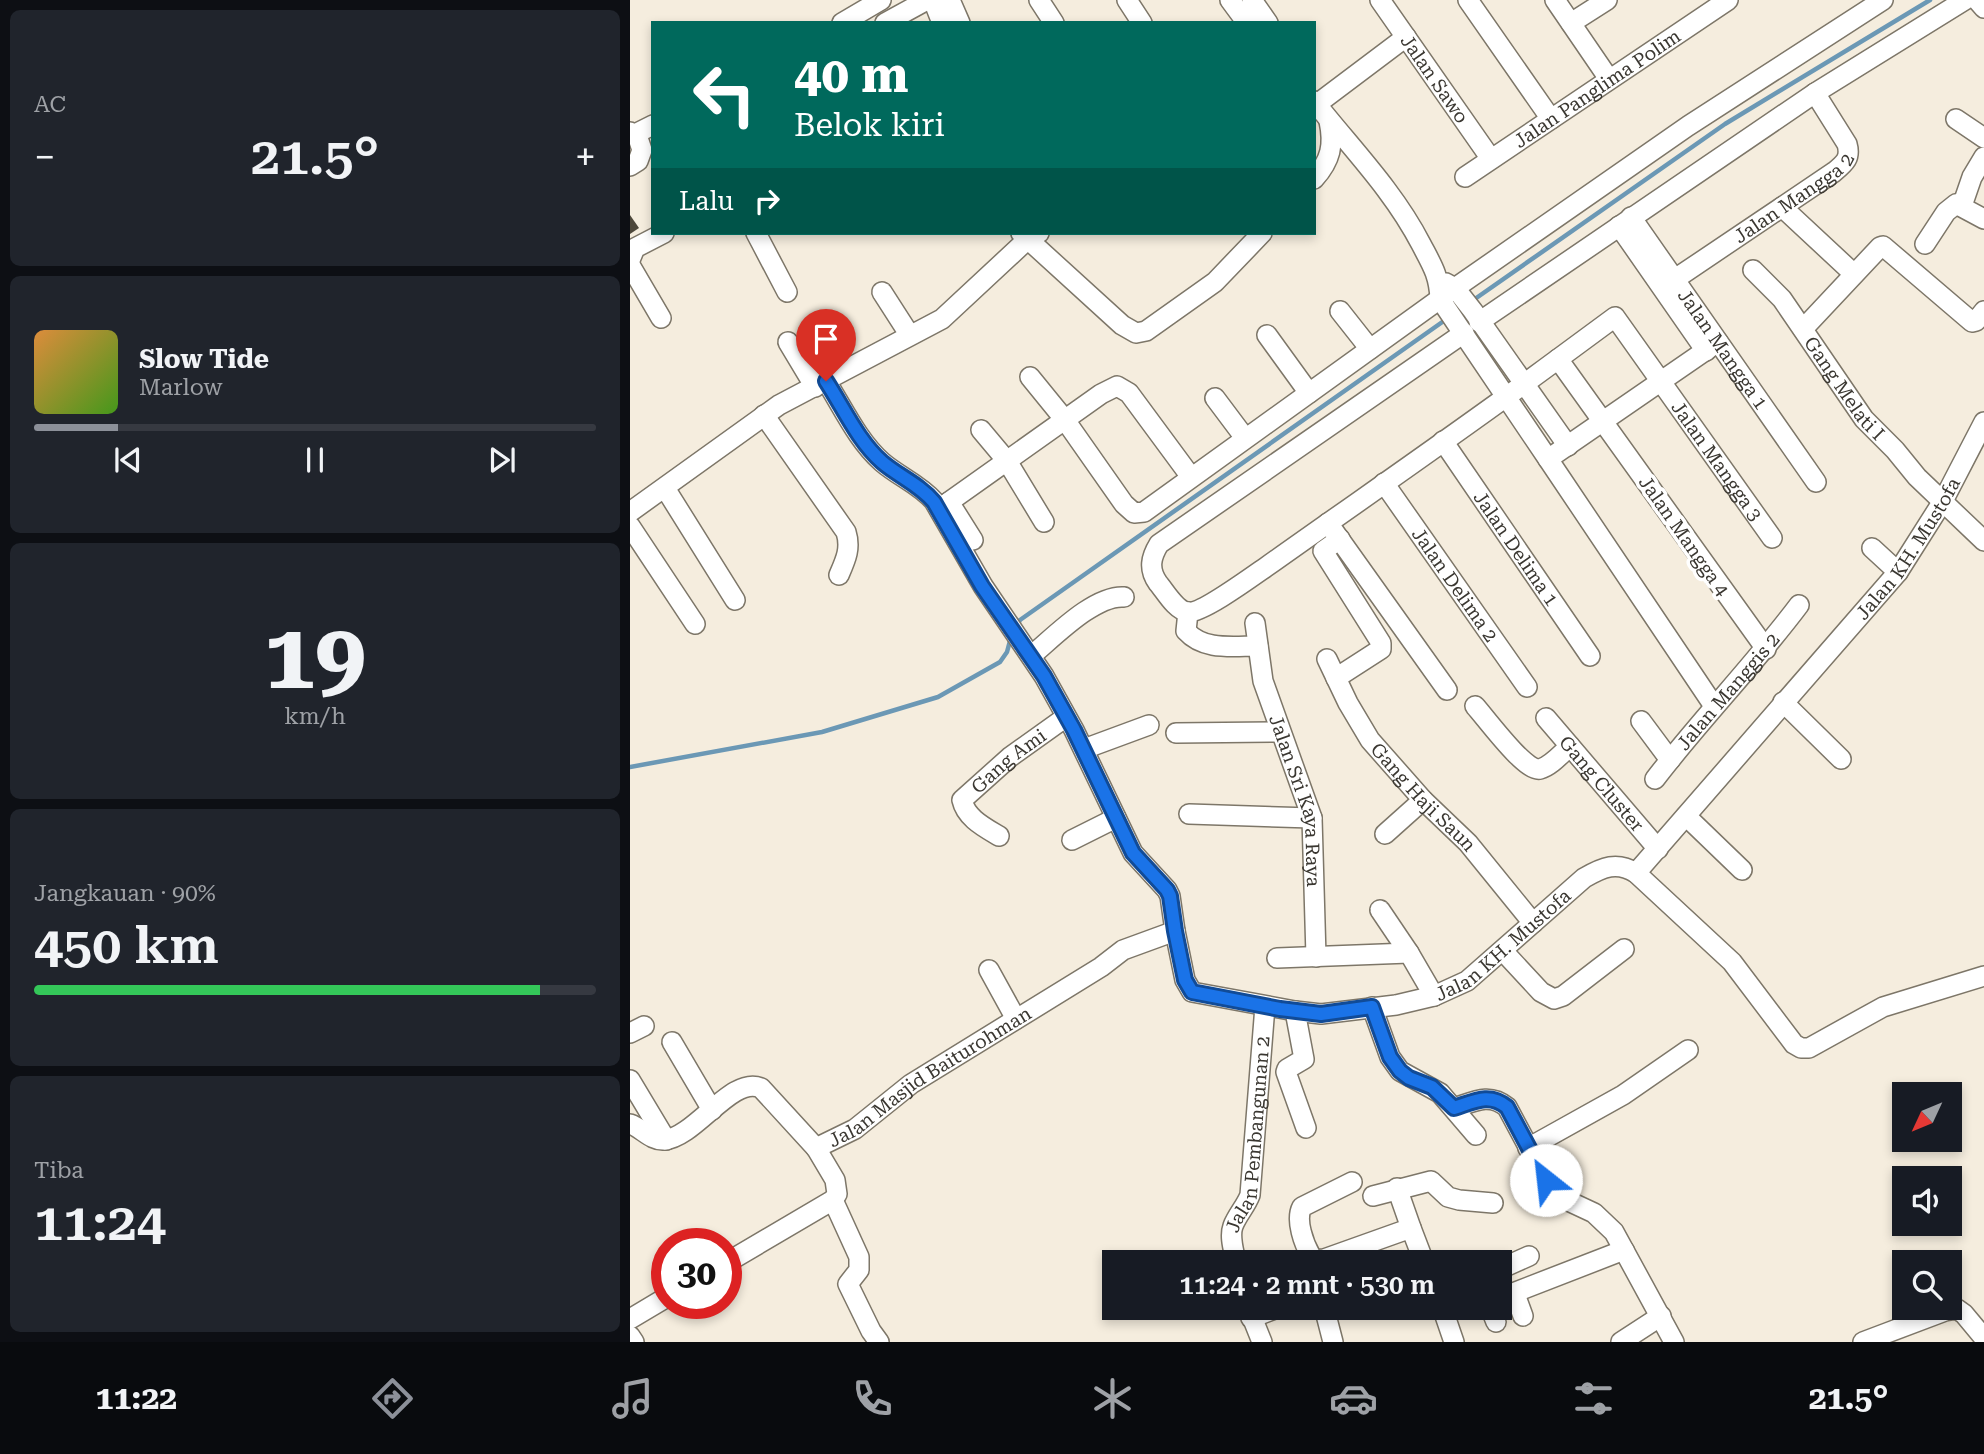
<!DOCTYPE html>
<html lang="id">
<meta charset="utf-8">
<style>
body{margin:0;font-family:"Roboto Serif",serif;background:#20242c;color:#f1f3f6;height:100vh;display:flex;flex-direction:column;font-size:26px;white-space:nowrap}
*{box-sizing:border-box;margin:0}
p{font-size:23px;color:#9ea1a6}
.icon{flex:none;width:38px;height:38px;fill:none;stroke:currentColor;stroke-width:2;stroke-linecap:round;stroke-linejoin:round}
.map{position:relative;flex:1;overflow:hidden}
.details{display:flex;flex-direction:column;gap:10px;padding:10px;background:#0d0f14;width:630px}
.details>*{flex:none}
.top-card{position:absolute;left:21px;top:21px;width:665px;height:214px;border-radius:0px;box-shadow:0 4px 10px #0003;background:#00695c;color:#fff;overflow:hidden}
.needle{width:46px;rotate:226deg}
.buttons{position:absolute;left:1262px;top:1082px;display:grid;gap:14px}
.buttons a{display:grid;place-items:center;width:70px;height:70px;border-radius:0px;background:#171b24;box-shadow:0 4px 10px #0003;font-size:35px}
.speed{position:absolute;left:21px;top:1228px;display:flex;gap:14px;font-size:35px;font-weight:700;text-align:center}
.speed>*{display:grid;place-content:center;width:91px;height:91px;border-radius:50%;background:#171b24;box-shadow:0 4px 10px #0003;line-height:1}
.speed .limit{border:10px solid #d22;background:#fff;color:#111}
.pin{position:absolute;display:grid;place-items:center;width:60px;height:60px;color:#fff;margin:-72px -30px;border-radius:50% 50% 50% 0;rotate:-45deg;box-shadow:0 0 7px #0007}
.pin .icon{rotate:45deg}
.me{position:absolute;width:77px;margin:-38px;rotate:331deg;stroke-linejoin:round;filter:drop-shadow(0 0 5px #0008)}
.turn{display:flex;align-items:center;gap:24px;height:147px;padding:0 28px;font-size:32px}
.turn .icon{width:91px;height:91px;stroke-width:2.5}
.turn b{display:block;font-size:49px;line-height:60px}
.then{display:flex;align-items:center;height:66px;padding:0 28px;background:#0003;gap:14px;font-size:26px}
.big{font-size:52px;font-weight:600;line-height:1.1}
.details .tile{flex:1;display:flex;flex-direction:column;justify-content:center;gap:10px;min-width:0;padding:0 24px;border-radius:10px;background:#20242c}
.details .dial{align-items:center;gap:0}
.dial b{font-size:91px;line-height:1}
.song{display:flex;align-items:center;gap:21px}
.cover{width:84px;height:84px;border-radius:10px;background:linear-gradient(135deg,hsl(30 70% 55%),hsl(100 70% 35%))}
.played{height:7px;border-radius:4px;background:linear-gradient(90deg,#8c9099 15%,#363941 15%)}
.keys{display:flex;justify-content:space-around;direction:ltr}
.heat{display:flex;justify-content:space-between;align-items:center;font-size:38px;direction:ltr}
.charge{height:10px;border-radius:5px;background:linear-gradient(90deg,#34c759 90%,#363941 0)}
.trip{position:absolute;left:472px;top:1250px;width:410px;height:70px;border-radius:0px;background:#171b24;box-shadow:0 4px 10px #0003;font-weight:600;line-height:70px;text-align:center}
.dock{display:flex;height:112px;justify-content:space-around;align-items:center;background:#090b0e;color:#9ea1a6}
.dock .icon{width:49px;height:49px}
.dock .on{color:#8c9099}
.dock b{font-size:32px;color:#f1f3f6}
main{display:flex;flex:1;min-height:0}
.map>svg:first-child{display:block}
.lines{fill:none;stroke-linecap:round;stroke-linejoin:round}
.stream{stroke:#6b98b5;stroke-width:4.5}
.building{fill:#4d473a}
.minor-casing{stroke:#7d7668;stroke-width:22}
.minor{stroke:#fff;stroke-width:19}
.route-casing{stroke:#114b97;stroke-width:18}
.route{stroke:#1a73e8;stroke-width:12}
.labels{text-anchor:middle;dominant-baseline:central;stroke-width:7;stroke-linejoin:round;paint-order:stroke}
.street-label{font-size:19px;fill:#3a3731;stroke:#fff}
</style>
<main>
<section class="details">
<div class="tile"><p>AC</p>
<div class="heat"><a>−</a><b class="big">21.5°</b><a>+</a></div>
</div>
<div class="tile">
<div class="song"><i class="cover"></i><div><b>Slow Tide</b><p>Marlow</p></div></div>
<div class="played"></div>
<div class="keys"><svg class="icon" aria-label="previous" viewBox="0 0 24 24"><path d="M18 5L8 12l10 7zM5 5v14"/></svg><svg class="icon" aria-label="pause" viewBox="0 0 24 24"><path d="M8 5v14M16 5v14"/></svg><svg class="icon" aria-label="next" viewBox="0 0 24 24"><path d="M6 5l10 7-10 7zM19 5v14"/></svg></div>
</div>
<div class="tile dial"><b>19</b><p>km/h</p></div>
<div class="tile"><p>Jangkauan · 90%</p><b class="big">450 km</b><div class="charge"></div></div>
<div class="tile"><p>Tiba</p><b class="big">11:24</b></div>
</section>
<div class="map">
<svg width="1354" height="1342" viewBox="0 0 1354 1342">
<rect width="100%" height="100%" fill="#f5edde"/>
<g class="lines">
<path class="stream" d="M 842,301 L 1095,124 L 1300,0
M 387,626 L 390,620 L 818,318
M 0,767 L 192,732 L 308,697 L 370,662 L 377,652 L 381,637"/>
</g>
<path class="building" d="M 0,215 L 9,228 L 0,234 Z"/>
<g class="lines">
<defs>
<g id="minor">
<path d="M 303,0 L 312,23"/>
<path d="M 320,0 L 330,23"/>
<path d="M 409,0 L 424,23"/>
<path d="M 497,0 L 512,23"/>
<path d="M 600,0 L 617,23"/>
<path d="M 622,0 L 638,23"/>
<path id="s1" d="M 750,0 L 861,159"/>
<path d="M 838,0 L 921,119"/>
<path d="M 925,0 L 979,79"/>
<path d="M 1347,0 L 1354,8"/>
<path d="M 212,23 L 251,0"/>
<path d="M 255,23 L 297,0"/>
<path d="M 941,23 L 977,0"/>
<path d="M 684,101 C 721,148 763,190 791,244 C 802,265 809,275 810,299 L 918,459"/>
<path d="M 687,104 L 776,37"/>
<path d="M 1326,119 L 1354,138"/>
<path d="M 0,132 L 8,138 L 12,150 L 8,161 L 0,166"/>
<path d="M 5,134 L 23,125"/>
<path id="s2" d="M 835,177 L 1098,0"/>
<path d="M 684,179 C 701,160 704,145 699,121"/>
<path d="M 1332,206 L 1342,177 L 1354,157"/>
<path d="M 1152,207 L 1224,274"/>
<path id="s3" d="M 1001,217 L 1186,482"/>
<path d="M 989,226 L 1076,351"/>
<path d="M 126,233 L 157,292"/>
<path d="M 391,233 L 492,325 L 506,333 L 516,331 L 585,282 L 632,233"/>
<path d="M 1295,244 L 1316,212 L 1326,204 L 1354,219"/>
<path d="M 0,260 L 5,248 L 34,233"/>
<path d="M 0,265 L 31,318"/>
<path id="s4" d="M 1123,270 L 1152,299 L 1234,419 L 1265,450 L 1287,477 L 1354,541"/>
<path id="s5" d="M 1045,279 L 1204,172 C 1215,163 1221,158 1217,144 L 1185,93"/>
<path d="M 816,283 L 825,288 L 843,311 L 938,446"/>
<path d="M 252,292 L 279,334"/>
<path d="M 710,311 L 740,349"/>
<path d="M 849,322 L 1185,93 L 1335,0"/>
<path d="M 1173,329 L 1250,247 L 1253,246 L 1342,322 L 1346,321 L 1354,311"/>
<path d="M 834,333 L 529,544 C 521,557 518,569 528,583 C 535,591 546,611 558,612 C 571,614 623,576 636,567 C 733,498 832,430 928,359"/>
<path d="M 637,335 L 679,393"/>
<path d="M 158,342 L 185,387"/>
<path d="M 400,377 L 435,420 L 494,504 L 504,513 L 514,512 L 825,288 L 1058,126 L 1253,0"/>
<path id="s6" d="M 196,381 C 213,408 228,441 252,462 C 268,476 289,484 304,501 L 353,586 L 414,676 L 444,730 L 503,853 L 537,890 L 540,896 L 545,931 L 555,980 L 562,992 L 665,1011 L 691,1014 L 766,1005 L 804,996 L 837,981 L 954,878 C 973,867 987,861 1006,873 L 1102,962 L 1164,1044 L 1171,1048 L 1179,1048 L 1253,1007 L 1354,976"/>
<path d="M 585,398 L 615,438"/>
<path d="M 134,415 L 216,532 C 221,548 216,559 209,575"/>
<path d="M 351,430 L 377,461 L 414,522"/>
<path id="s7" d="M 813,441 L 960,656"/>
<path id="s8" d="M 754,483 L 897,687"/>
<path d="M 35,488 L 105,600"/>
<path d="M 319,502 L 343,540"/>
<path d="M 309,509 L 471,394 L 487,386 L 499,393 L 561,477"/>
<path d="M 0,512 L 149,405 L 312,319 L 398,239 L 409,233"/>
<path d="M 698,523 L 817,690"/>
<path d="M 0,526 L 65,624"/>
<path d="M 1242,548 L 1268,572"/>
<path d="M 558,612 L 556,631 C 574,651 602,646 628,646"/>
<path id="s9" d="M 625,623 L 633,681 L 682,818 L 686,957"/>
<path id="s10" d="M 1136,649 L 928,359 L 985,317 L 1142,538"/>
<path d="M 401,656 C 424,637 464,595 494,597"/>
<path id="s11" d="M 697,659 L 718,703 L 740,740 L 793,800 L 838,843 L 903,923"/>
<path d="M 706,678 L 751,649 L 751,643 L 693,551 L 710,539"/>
<path d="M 1153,702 L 1211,759"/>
<path d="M 845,706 C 856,718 896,773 910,769 C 921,766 931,754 940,746"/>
<path d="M 1084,706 L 918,459 L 1088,342"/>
<path id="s12" d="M 916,718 L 1028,849"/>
<path d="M 1011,721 L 1040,760"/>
<path d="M 546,733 L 650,732"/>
<path d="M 454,749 L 519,725"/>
<path id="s13" d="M 1025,779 C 1071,719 1124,665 1169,605"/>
<path d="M 559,814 L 682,818"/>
<path d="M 1056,816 L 1112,870"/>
<path d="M 755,834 L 793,800"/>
<path id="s14" d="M 369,836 C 354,827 336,818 332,800 L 380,757 L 436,717"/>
<path d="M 442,840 L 486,818"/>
<path id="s15" d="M 1006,873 L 1268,572 L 1313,501 L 1354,422"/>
<path d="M 750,910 L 779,953"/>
<path d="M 873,951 L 911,992 L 924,999 L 933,996 L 994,949"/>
<path d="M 647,958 L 779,953 L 804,996"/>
<path d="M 359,970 L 386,1019"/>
<path d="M 742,1007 L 760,1057 L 770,1071 L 810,1093 L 846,1135"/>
<path d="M 665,1011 L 674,1059 L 657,1069 L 656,1072 L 676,1128"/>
<path d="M 0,1033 L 14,1026"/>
<path d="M 42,1042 L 82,1110"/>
<path d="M 0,1080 L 36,1140"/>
<path d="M 824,1108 C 843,1102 859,1092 877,1107 L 916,1180 L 934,1199 L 964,1213 L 984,1232 L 1044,1342"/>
<path id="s16" d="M 0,1124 C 12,1128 21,1141 34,1140 C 66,1137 102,1075 131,1088 L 186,1148 L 225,1129 L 281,1084 L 471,967 L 493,950 L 545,931"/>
<path d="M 898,1148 L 993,1095 L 1058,1050"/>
<path d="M 722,1182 L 672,1207 C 665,1220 674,1244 681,1256 L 685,1260 L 694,1259 L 781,1228 L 794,1262"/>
<path d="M 767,1188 L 781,1228"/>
<path d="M 743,1196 L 801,1181 L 818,1197 L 829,1200 L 863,1203"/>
<path d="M 203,1200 L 229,1257 L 229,1270 L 218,1284 L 241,1331 L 249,1342"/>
<path id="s17" d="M 606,1262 C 604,1251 599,1237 603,1226 C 607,1215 616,1206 620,1195 L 635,1006"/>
<path d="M 96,1263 L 203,1200 L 207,1194 L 205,1180 L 186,1148"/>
<path d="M 870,1269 L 899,1256"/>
<path d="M 885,1294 L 893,1316"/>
<path d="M 870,1298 L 994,1250"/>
<path d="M 618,1307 L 632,1342"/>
<path d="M 694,1307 L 703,1342"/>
<path d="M 812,1307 L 824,1342"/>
<path d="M 860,1307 L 866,1322"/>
<path d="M 621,1318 L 650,1307"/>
<path d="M 0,1319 L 37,1297"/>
<path d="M 0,1336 L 4,1342"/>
<path d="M 991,1342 L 1031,1316"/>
<path d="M 1233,1342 L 1315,1311 L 1327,1309 L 1334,1314 L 1354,1338"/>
</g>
</defs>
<use href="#minor" class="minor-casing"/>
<use href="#minor" class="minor"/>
</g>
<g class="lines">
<defs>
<path id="route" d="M 196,381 C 213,407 228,441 252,462 C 268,476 289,484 304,502 L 352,586 L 414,676 L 444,730 L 503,853 L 537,890 L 540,896 L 545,931 L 555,980 L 562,992 L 650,1009 L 691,1014 L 742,1007 L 760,1057 L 770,1071 L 779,1078 L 802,1087 L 824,1108 C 843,1102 859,1092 877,1107 L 916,1180"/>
</defs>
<use href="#route" class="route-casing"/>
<use href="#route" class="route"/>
</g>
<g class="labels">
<g class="street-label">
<text stroke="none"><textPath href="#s1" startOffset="96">Jalan Sawo</textPath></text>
<text stroke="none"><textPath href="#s2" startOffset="159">Jalan Panglima Polim</textPath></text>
<text stroke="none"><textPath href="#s5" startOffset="144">Jalan Mangga 2</textPath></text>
<text stroke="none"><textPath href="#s3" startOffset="161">Jalan Mangga 1</textPath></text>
<text stroke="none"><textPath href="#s4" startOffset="150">Gang Melati I</textPath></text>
<text stroke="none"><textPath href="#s10" startOffset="604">Jalan Mangga 3</textPath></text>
<text transform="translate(1054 536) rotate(55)">Jalan Mangga 4</text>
<text stroke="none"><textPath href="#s15" startOffset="424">Jalan KH. Mustofa</textPath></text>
<text stroke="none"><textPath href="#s7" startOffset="130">Jalan Delima 1</textPath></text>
<text stroke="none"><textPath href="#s8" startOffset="124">Jalan Delima 2</textPath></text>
<text stroke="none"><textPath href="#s13" startOffset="114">Jalan Manggis 2</textPath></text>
<text stroke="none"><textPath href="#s14" startOffset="114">Gang Ami</textPath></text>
<text stroke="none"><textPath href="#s12" startOffset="86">Gang Cluster</textPath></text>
<text stroke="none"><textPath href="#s11" startOffset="170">Gang Haji Saun</textPath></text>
<text stroke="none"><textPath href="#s9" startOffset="184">Jalan Sri Kaya Raya</textPath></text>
<text stroke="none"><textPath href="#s6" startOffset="1057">Jalan KH. Mustofa</textPath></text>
<text stroke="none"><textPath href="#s16" startOffset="368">Jalan Masjid Baiturohman</textPath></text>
<text stroke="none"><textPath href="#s17" startOffset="131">Jalan Pembangunan 2</textPath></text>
</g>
</g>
</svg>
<div class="buttons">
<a><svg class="needle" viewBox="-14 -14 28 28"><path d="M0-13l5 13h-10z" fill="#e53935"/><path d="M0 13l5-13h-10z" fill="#9ea1a6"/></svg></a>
<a><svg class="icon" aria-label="sound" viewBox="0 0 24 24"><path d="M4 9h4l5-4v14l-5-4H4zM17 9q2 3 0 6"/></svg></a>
<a><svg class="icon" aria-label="search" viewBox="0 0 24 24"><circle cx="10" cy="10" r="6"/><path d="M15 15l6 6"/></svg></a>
</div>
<div class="speed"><div class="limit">30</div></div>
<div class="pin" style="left:196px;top:381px;background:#d93025"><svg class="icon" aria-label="arrive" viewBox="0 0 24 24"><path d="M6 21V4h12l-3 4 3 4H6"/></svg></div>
<svg class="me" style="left:916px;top:1180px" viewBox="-20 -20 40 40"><circle r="19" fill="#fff"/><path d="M0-13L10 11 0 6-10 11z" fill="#1a73e8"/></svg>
<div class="trip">11:24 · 2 mnt · 530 m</div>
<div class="top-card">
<div class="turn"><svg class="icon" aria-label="left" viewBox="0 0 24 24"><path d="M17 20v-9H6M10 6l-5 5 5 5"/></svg><div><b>40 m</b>Belok kiri</div></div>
<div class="then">Lalu<svg class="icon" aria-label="right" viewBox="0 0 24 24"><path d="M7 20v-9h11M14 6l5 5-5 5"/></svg></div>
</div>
</div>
</main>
<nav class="dock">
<b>11:22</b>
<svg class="icon on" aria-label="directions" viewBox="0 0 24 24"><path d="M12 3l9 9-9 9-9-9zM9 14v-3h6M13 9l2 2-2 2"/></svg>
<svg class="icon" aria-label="music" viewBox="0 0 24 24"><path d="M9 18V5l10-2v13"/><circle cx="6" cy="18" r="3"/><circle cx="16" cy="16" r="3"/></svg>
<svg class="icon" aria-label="phone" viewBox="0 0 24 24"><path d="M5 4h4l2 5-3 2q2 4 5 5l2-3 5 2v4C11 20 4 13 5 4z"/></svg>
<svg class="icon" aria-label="climate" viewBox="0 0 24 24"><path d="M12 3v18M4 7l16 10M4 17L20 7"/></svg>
<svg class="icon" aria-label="car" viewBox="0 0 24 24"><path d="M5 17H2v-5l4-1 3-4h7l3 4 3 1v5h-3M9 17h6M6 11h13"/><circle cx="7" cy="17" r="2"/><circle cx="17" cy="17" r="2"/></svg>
<svg class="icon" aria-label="filters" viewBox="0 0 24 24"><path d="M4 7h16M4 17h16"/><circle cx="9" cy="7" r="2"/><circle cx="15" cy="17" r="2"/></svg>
<b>21.5°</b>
</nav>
